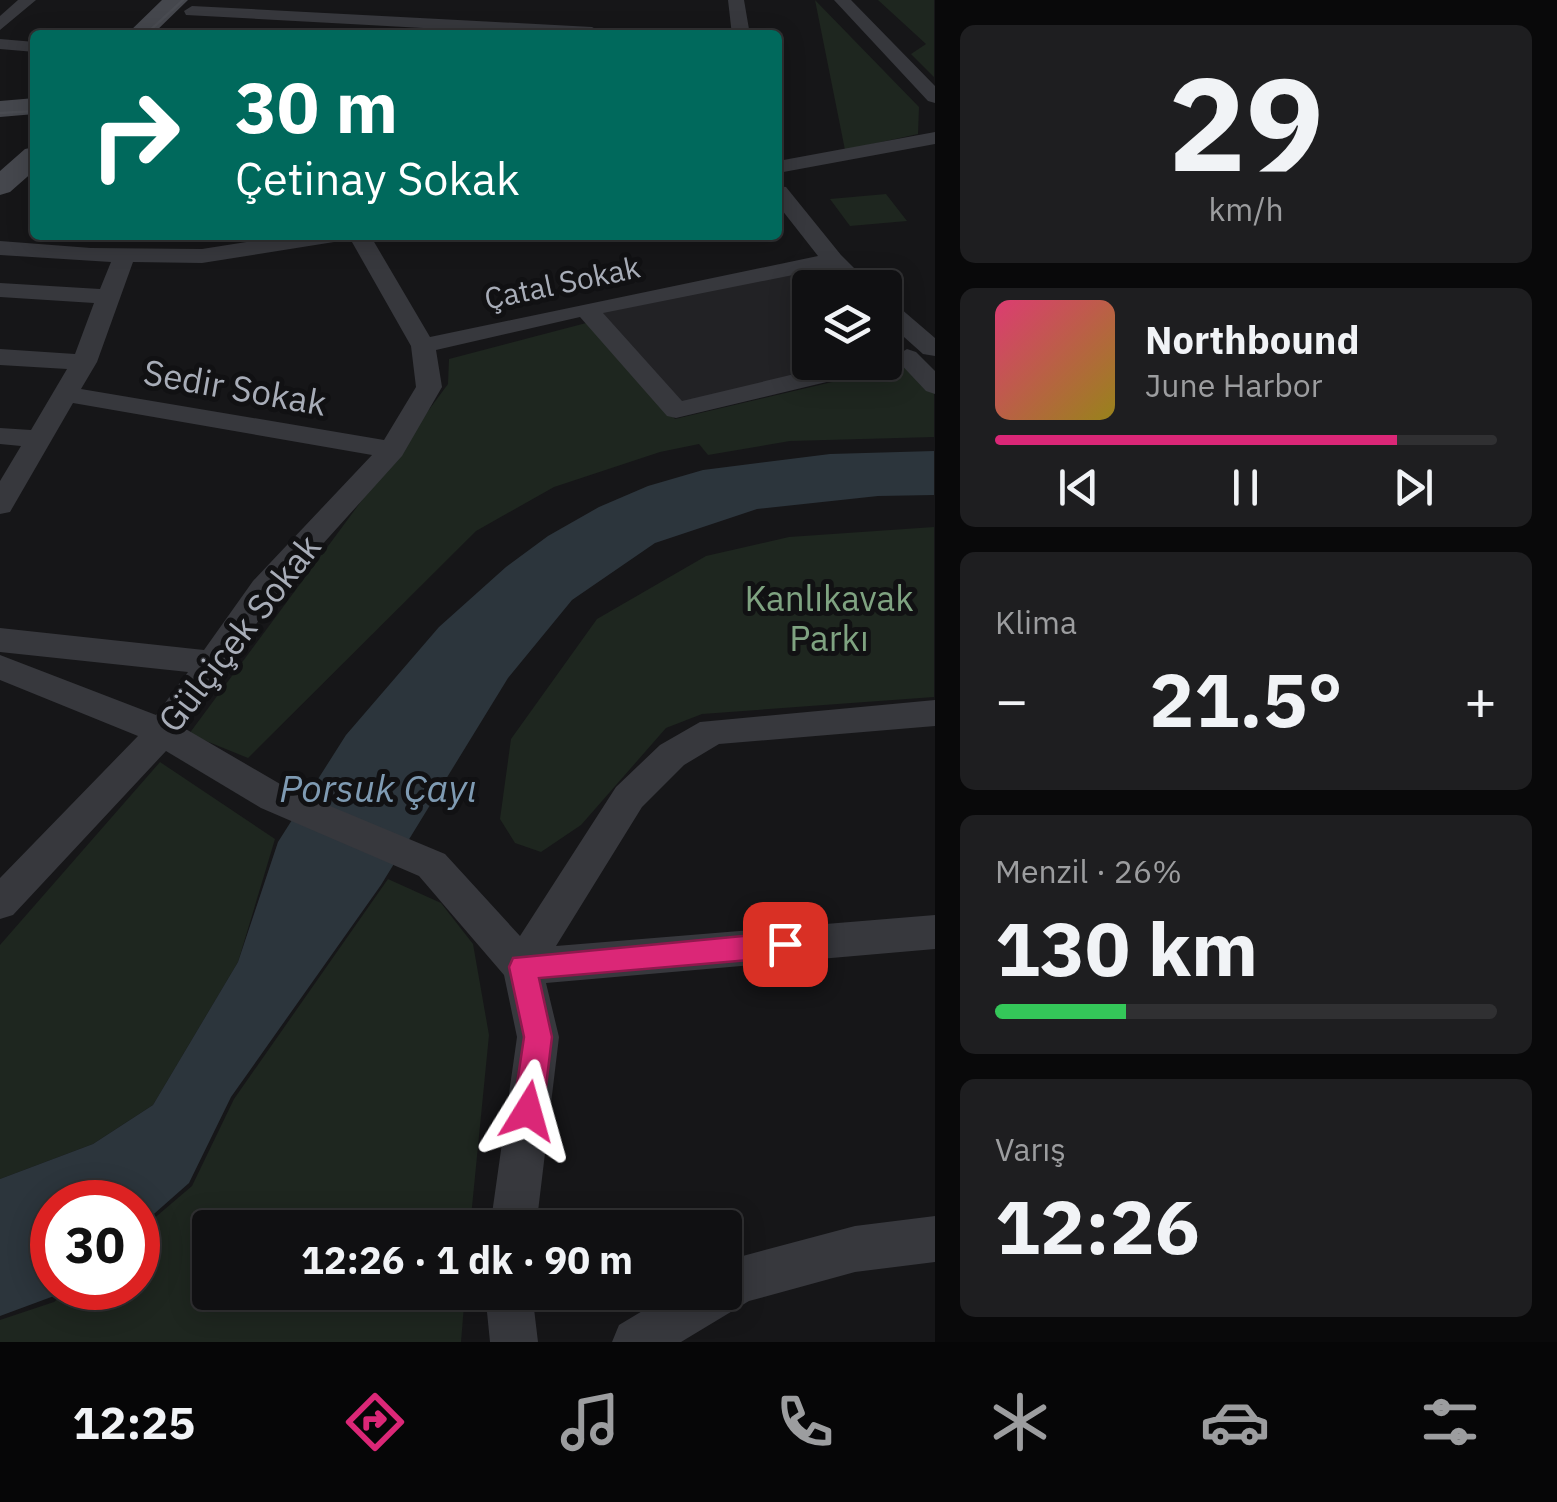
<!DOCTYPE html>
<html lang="tr">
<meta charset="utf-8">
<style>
body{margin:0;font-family:"IBM Plex Sans",sans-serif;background:#1e1e20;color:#f1f3f6;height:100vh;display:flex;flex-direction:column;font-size:38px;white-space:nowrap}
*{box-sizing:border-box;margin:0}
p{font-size:32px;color:#9c9d9f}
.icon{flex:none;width:55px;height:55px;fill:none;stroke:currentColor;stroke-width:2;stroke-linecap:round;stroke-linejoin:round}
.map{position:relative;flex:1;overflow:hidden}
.panel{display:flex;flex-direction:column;gap:25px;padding:25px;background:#09090a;width:622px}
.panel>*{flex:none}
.guide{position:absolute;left:30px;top:30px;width:752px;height:210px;border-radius:10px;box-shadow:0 5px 25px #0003,0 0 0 2px #303032;background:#00695c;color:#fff;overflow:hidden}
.buttons{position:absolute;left:792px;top:270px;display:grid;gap:20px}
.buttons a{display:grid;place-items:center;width:110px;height:110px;border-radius:10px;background:#101012;box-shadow:0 5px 25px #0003,0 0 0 2px #303032;font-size:50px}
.speed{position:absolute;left:30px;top:1180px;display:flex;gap:20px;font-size:50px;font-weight:700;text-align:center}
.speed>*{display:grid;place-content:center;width:130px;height:130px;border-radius:50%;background:#101012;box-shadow:0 5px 25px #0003,0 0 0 2px #303032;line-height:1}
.speed .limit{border:15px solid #d22;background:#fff;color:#111}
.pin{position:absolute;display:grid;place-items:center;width:85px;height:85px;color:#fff;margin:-42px;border-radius:20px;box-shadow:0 5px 15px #0006}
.me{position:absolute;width:110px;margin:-55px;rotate:8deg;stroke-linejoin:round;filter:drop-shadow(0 0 8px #0008)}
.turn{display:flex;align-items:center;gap:35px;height:210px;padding:0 40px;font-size:45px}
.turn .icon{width:130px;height:130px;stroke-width:2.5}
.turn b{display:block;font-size:70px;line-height:85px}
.big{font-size:75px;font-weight:700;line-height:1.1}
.panel .card{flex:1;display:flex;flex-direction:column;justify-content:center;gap:15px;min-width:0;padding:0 35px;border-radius:15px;background:#1e1e20}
.panel .dial{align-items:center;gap:0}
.dial b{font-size:130px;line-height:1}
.song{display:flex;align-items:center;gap:30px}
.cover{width:120px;height:120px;border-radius:15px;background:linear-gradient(135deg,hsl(340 70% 55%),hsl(50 70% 35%))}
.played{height:10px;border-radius:5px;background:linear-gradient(90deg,#db2777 80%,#303032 80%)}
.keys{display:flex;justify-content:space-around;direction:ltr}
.heat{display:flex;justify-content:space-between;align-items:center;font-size:55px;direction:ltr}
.charge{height:15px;border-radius:8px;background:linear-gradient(90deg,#34c759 26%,#303032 0)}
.trip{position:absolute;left:192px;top:1210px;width:550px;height:100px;border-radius:10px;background:#101012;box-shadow:0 5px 25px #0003,0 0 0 2px #303032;font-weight:700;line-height:100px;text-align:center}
.tab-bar{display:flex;height:160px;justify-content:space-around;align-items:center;background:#060607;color:#9c9d9f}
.tab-bar .icon{width:70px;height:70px}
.tab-bar .active{color:#db2777}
.tab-bar b{font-size:45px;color:#f1f3f6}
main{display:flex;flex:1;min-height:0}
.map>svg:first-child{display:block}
.built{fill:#222225}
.green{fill:#1e261f}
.water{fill:#2c353c}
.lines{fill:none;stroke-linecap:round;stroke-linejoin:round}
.street{fill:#37383d;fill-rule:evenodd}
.secondary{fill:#45474d;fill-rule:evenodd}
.tram{stroke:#4a4c52;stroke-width:2.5}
.route{fill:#db2777;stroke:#8e194d;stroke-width:2.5}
.labels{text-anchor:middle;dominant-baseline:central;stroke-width:10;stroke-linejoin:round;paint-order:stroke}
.far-street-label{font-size:30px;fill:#a8adb8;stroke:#111113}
.street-label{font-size:35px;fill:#a8adb8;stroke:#111113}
.park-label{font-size:35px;fill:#7fa381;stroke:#111113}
.water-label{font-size:38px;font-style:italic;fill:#7f9bb3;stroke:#111113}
</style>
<main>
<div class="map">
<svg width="935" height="1342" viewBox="0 0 935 1342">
<rect width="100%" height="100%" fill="#161618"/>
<path class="built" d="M 833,260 L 863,287 L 810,288 L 810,362 L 875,363 L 676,410 L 586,309 Z"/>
<path class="green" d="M 815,0 L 919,107 L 918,134 L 845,150 Z
M 878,0 L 934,0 L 934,77 L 911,54 L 926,44 Z
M 886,194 L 907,221 L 850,226 L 830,199 Z
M 590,322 L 675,419 L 913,363 L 934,386 L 934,437 L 790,441 L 708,455 L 699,444 L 660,452 L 554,487 L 476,531 L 248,758 L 189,734 L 448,384 L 449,359 Z
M 934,527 L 934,697 L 702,714 L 666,728 L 581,825 L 541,852 L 515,843 L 500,819 L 511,739 L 597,619 L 706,556 L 789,537 Z
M 160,762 L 275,839 L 238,962 L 153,1105 L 93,1144 L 0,1179 L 0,945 Z
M 388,879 L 441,903 L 473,944 L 489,1035 L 470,1227 L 210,1228 L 210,1292 L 465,1293 L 461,1342 L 0,1342 L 0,1320 L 54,1302 L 70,1288 L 138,1288 L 138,1232 L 192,1186 L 234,1099 Z"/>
<path class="water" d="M 934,451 L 934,495 L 878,496 L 757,509 L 655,543 L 572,600 L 508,678 L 381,885 L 231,1097 L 189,1183 L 138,1228 L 138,1202 L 52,1202 L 52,1288 L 65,1288 L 54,1296 L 0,1316 L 0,1179 L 93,1144 L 153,1105 L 238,962 L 278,842 L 346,735 L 439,627 L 506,567 L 548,536 L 599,507 L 648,486 L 703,470 L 830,454 Z"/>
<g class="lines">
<path class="street" d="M 18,0 L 36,0 L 0,30 L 0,16 Z
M 728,0 L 744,0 L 750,35 L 732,35 Z
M 834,0 L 851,0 L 935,86 L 935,103 L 928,101 Z
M 192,6 L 592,27 L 601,32 L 549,35 L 186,15 L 184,11 Z
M 0,39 L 35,42 L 35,52 L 0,49 Z
M 935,132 L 935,144 L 778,173 L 778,161 Z
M 778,186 L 786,187 L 841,255 L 874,288 L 849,288 L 828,268 L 603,313 L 682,401 L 845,362 L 885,362 L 885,356 L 893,362 L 889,367 L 676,418 L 667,416 L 580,317 L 436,350 L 442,387 L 402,456 L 275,597 L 184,728 L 287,788 L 445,854 L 520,936 L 616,787 L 660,745 L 700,722 L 935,700 L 935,726 L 719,744 L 684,765 L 642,807 L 556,946 L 935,915 L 935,949 L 546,983 L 559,1037 L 536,1228 L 490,1228 L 517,1037 L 504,975 L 419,876 L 261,808 L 166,751 L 13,915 L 0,919 L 0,878 L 138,736 L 0,680 L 0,655 L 156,715 L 188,672 L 0,652 L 0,628 L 204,650 L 253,581 L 372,455 L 73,403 L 10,512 L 0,514 L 0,481 L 21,446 L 0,444 L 0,428 L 31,430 L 67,369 L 0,365 L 0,349 L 75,354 L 94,303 L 0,297 L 0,283 L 100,289 L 111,262 L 0,255 L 0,241 L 91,248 L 202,249 L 292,235 L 345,235 L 334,242 L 202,263 L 133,262 L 97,362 L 81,389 L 384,440 L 416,387 L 411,346 L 348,235 L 370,235 L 430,337 L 818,256 L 778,205 Z
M 885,300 L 893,302 L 935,338 L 935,356 L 923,354 L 885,320 Z
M 907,349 L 916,352 L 935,371 L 935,394 L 926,391 L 894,357 Z
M 935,1216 L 935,1262 L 855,1272 L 749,1301 L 681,1342 L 612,1342 L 619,1325 L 674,1292 L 725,1292 L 725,1262 L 739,1257 L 855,1226 Z
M 485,1292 L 532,1292 L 538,1342 L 490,1342 Z"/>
<path class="secondary" d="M 162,0 L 188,0 L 152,35 L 126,35 Z
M 35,98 L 35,114 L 0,117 L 0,101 Z
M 35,147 L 35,170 L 10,192 L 0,195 L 0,171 L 25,149 Z"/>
<path class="tram" d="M 145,35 L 183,0
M 0,113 L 35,111"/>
</g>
<path class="route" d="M 785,932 L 794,936 L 798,944 L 794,953 L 785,957 L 539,978 L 552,1037 L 543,1111 L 538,1122 L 528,1126 L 517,1122 L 513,1111 L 524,1037 L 509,967 L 513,958 Z"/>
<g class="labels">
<g class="far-street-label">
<text transform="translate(562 282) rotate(-12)">Çatal Sokak</text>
</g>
<g class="street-label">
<text transform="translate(235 387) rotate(10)">Sedir Sokak</text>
<text transform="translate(239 633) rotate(-52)">Gülçiçek Sokak</text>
</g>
<g class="park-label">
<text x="829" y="598">Kanlıkavak<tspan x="829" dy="40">Parkı</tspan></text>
</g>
<g class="water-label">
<text x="378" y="787">Porsuk Çayı</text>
</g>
</g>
</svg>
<div class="buttons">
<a><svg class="icon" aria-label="layers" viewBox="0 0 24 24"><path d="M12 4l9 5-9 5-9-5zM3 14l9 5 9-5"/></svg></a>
</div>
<div class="speed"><div class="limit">30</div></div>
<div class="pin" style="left:785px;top:944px;background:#d93025"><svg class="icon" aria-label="arrive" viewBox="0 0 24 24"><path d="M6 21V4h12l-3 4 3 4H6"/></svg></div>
<svg class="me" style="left:528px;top:1111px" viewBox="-20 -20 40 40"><path d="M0-17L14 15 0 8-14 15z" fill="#db2777" stroke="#fff" stroke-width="4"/></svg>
<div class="trip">12:26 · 1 dk · 90 m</div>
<div class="guide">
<div class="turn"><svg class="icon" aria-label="right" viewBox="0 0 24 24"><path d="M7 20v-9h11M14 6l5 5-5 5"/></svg><div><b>30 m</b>Çetinay Sokak</div></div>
</div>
</div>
<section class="panel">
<div class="card dial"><b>29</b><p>km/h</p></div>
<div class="card">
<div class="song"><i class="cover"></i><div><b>Northbound</b><p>June Harbor</p></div></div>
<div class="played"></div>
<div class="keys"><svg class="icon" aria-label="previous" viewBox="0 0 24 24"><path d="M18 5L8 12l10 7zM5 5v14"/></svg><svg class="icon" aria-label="pause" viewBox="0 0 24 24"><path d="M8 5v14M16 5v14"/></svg><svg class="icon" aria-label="next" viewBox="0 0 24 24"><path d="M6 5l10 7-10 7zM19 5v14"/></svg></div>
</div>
<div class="card"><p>Klima</p>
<div class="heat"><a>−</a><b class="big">21.5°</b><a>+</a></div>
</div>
<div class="card"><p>Menzil · 26%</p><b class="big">130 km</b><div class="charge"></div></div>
<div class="card"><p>Varış</p><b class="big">12:26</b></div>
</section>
</main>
<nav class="tab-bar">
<b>12:25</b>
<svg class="icon active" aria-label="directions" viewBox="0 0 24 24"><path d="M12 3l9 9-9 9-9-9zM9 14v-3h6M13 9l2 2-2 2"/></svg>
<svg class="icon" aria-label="music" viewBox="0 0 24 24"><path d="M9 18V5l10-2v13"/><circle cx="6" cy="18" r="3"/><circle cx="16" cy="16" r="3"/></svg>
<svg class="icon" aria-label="phone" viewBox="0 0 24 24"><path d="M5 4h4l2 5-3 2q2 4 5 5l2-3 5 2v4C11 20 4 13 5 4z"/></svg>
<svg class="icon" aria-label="climate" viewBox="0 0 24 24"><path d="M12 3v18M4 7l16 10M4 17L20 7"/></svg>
<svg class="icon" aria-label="car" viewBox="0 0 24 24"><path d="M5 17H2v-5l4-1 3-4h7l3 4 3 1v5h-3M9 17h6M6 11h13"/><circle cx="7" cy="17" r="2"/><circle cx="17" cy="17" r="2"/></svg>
<svg class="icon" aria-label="filters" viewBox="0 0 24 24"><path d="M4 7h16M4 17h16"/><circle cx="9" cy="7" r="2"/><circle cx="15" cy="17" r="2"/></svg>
</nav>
